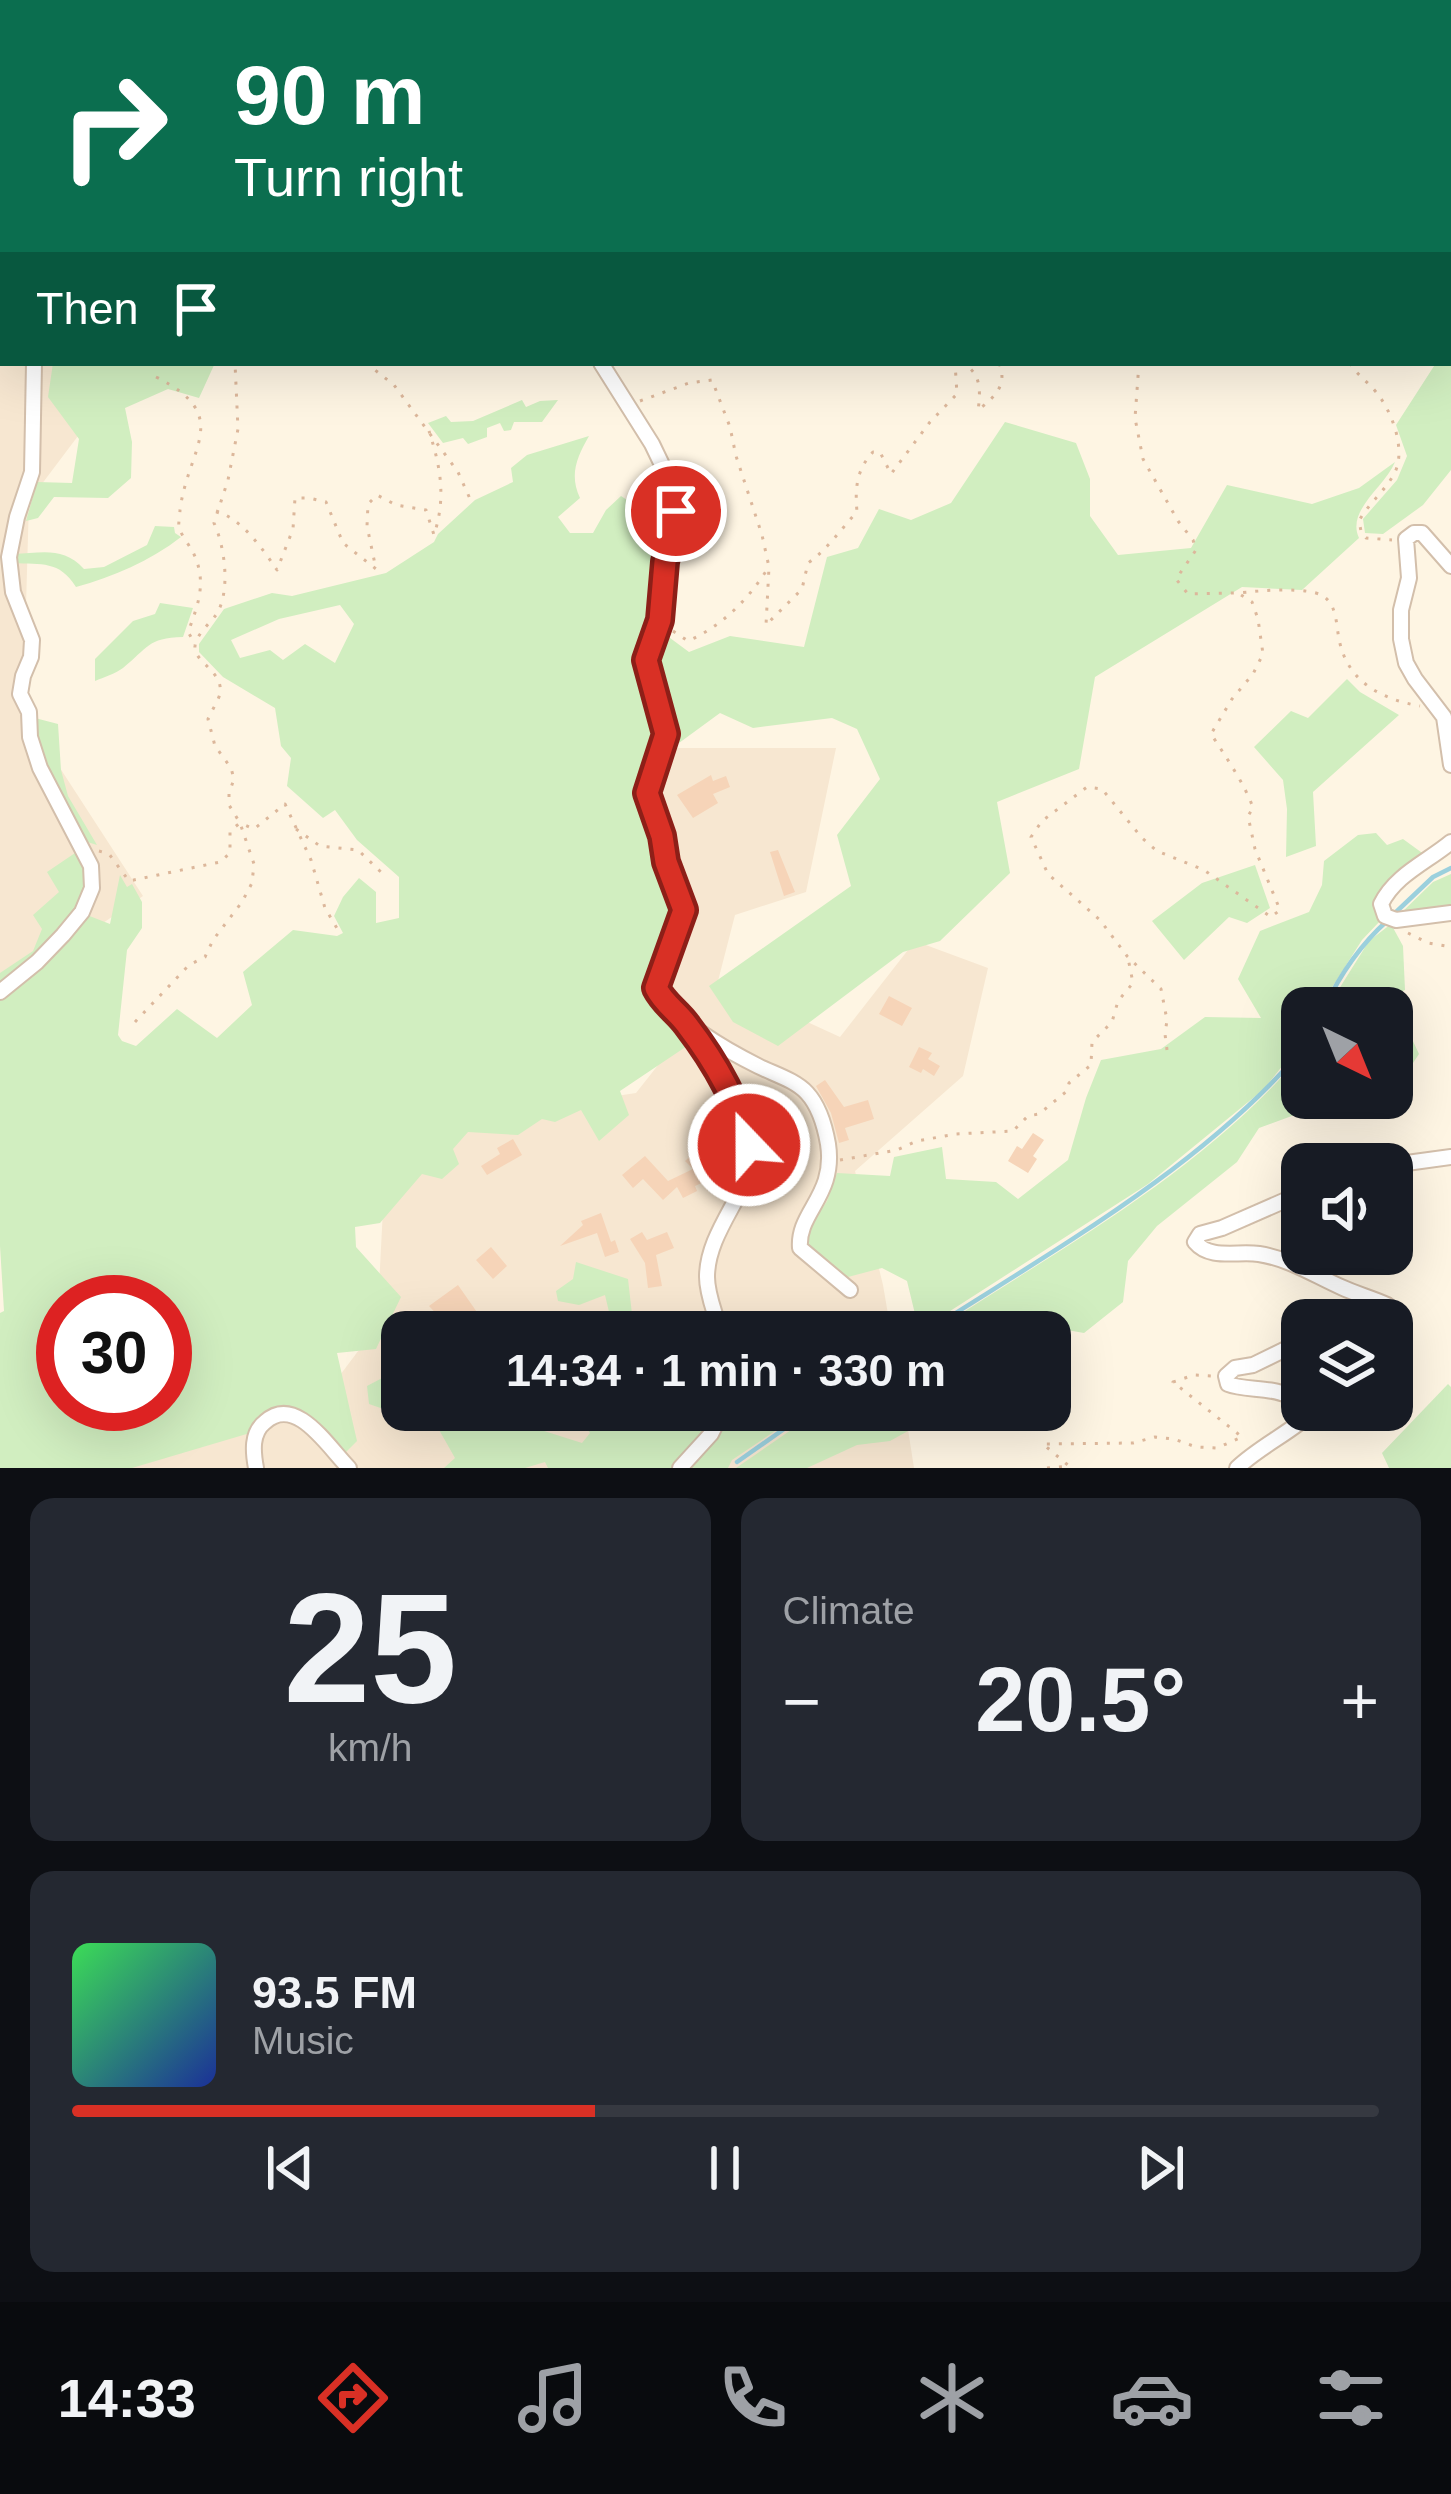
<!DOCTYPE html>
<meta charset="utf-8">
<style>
body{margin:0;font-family:Arial,sans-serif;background:#242831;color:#f1f3f6;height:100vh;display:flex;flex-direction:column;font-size:45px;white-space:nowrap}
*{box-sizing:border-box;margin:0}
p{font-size:39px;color:#9ea1a6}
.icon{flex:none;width:66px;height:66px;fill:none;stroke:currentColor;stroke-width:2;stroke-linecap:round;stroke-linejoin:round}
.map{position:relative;height:1468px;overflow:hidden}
.side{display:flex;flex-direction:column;gap:30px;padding:30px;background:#0d0f14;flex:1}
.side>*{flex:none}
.banner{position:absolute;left:0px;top:0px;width:1452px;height:366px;box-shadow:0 12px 48px #0002;background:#0b6e4f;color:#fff;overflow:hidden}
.needle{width:78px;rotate:137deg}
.buttons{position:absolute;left:1281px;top:987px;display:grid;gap:24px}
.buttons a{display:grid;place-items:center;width:132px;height:132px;border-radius:24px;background:#171b24;box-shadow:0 12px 48px #0002;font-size:60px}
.speed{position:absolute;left:36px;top:1275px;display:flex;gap:24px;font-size:60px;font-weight:700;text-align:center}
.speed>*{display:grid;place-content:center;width:156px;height:156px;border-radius:50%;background:#171b24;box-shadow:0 12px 48px #0002;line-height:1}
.speed .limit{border:18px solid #d22;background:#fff;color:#111}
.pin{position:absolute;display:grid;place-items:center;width:102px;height:102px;color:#fff;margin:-51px;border:6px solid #fff;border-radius:50%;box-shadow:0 3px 12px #0007}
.me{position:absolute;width:132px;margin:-66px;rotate:338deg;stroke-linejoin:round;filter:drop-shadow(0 0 9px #0008)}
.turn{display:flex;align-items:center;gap:42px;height:252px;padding:0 36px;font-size:54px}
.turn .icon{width:156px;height:156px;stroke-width:2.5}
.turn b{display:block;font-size:84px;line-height:102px}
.then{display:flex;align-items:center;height:114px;padding:0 36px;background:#0003;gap:24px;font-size:45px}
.big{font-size:90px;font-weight:700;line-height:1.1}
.side .tile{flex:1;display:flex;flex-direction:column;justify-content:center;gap:18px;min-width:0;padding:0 42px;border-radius:24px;background:#242831}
.side .dial{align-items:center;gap:0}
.dial b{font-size:156px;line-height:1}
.song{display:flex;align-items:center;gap:36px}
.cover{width:144px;height:144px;border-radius:18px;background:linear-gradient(135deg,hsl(130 70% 55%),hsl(230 70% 35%))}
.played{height:12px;border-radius:6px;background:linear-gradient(90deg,#d93025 40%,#363941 40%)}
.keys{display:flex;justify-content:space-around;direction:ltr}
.heat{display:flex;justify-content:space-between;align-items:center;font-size:66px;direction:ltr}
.side .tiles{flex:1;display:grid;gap:30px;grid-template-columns:1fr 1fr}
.tile:last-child{grid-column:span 2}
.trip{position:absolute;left:381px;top:1311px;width:690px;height:120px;border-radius:24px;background:#171b24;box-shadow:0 12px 48px #0002;font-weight:700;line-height:120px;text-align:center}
.menu{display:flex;height:192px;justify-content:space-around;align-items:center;background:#090b0e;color:#9ea1a6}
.menu .icon{width:84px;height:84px}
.menu .on{color:#d93025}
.menu b{font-size:54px;color:#f1f3f6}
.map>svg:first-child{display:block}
.residential{fill:#f7e7d1}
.green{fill:#d1eec0;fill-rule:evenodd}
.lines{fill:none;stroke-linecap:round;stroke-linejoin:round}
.stream{stroke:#9bd0dd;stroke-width:4.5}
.building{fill:#f6d4b8}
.minor-casing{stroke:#d3bfab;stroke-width:18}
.path{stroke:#dcb79b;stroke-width:3;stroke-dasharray:3 9;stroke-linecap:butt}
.minor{stroke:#fff;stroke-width:14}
.route-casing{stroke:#8d1f18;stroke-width:30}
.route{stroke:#d93025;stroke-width:21}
</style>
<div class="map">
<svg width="1451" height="1468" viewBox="0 0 1451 1468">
<rect width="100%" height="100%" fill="#fef5e3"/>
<path class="residential" d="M 0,0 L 3,3 L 3,363 L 133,363 L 29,501 L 23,711 L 143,896 L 54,956 L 0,1070 Z
M 624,748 L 836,748 L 806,892 L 735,915 L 718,981 L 840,1037 L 915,941 L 988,968 L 963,1076 L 855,1171 L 883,1285 L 891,1332 L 402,1332 L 402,1410 L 905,1410 L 914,1468 L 0,1468 L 0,1465 L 307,1419 L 377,1326 L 383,1209 L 466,1119 L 636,1093 L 681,1036 L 638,969 Z"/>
<path class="green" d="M 1451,344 L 1451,470 L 1423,505 L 1383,534 L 1365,533 L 1363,519 L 1397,480 L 1407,456 L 1396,425 L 1436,363 L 1449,363 Z
M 53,363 L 215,363 L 199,398 L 168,389 L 125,408 L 132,442 L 131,478 L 108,498 L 54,497 L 38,518 L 26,521 L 37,482 L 72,483 L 79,439 L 48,397 Z
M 522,400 L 526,407 L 540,401 L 558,400 L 542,422 L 514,422 L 511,430 L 504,431 L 500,423 L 487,428 L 487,437 L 468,444 L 463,438 L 443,443 L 428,423 L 446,416 L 451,422 L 473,421 Z
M 1005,422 L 1076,443 L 1090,479 L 1090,516 L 1118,555 L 1191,548 L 1227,485 L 1312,504 L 1359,488 L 1395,462 C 1385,487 1346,510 1359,538 L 1302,590 L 1242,587 L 1095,677 L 1079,769 L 997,802 L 1010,873 L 940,941 L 903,952 L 778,1046 L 733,1022 L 709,986 L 851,886 L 837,835 L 880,779 L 857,729 L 832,718 L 753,728 L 720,713 L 679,743 L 677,720 L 657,655 L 666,635 L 689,652 L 730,636 L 804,647 L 827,557 L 858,548 L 879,509 L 911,520 L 951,503 Z
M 589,436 C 577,457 569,475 580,498 L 558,517 L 570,533 L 593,533 L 606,510 L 621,496 L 633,504 L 664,508 L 669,494 L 671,516 L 656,621 L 648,641 L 661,735 L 645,795 L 680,911 L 651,992 L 661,1007 L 678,1019 L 690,1044 L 620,1091 L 629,1115 L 599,1141 L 581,1110 L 555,1122 L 542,1119 L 518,1135 L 468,1132 L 453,1149 L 459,1164 L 442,1179 L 422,1174 L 380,1223 L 355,1227 L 356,1247 L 401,1297 L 376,1349 L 337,1353 L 357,1441 L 344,1454 C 324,1434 309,1411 279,1408 L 250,1433 L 132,1468 L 0,1468 L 0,1313 L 4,1311 L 0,1246 L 0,999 L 68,941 L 87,915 L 110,924 L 120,875 L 127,887 L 132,884 L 142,902 L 142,928 L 127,950 L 118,1035 L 122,1041 L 136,1046 L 177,1009 L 217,1038 L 252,1005 L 243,972 L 293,930 L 337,936 L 343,933 L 334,916 L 343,897 L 359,878 L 376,892 L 376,923 L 399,918 L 399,877 L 357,840 L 335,810 L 323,818 L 287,786 L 291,758 L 281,746 L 275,708 L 223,677 L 199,652 L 199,644 L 224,609 L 272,593 L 292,596 L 386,573 L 434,542 L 438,534 L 475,500 L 513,482 L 511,468 L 527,455 ZM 340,605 L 354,624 L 335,663 L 305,644 L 283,660 L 270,650 L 240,658 L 231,640 L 279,619 ZM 63,1302 L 165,1302 L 165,1404 L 63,1404 Z
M 155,526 L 174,527 L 175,533 L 181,537 C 150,561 113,577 76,587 C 59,560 42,565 13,563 L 13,554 C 42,553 63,546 84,569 L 104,567 L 147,545 Z
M 160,603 L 193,608 L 183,637 C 147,638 148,648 123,668 C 115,674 104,677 95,681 L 95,659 L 133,621 L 155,614 Z
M 1347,679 L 1360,692 L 1399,715 L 1313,792 L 1316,846 L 1286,857 L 1287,809 L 1283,780 L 1254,747 L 1291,711 L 1308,718 Z
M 35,718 L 58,724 L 61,770 L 68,796 L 97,845 L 81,840 C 61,804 33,760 35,718 Z
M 1376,833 L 1387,845 L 1403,839 L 1425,855 L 1401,872 L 1381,920 L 1362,940 L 1319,1008 L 1302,1008 L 1302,1041 L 1264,1089 L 1148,1184 L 947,1313 L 926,1332 L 883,1332 L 915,1314 L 907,1281 L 882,1268 L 848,1277 L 814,1256 L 805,1245 L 806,1233 L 827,1201 L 837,1173 L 890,1176 L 894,1157 L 942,1147 L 946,1179 L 996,1182 L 1018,1199 L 1068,1160 L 1086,1098 L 1101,1060 L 1161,1049 L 1205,1017 L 1261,1018 L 1238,979 L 1260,931 L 1309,912 L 1322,885 L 1324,861 L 1358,835 Z
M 78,851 C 84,863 89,873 86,887 C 78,925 27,962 0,988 L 0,973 L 33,951 L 42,929 L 33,915 L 59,892 L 47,872 Z
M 1255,865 L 1270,908 L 1247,923 L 1229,917 L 1184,960 L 1152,921 L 1202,883 Z
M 1451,874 L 1451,907 L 1398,916 L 1433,882 Z
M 1391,924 L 1403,946 L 1405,990 L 1392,996 L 1419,1054 L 1401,1081 L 1392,1081 L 1392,1008 L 1327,1008 L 1369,941 Z
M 1302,1054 L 1302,1098 L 1306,1098 L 1300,1113 L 1259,1128 L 1237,1162 L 1157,1226 L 1128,1261 L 1123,1302 L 1084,1333 L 1033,1324 L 1021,1332 L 938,1332 L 954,1318 C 1075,1240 1208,1166 1302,1054 Z
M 576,1262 L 628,1279 L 634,1332 L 610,1332 L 613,1329 L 605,1295 L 579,1305 L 558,1301 L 556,1291 L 573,1279 Z
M 386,1376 L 402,1383 L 402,1410 L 514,1410 L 522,1424 L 582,1443 L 590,1433 L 575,1410 L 719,1410 L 717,1418 L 676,1468 L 548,1468 L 545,1462 L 525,1468 L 444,1468 L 455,1458 L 438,1428 L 369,1404 L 367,1386 Z
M 1448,1384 L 1451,1387 L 1451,1468 L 1389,1468 L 1382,1453 Z
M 729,1410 L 806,1410 L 732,1460 L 728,1468 L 688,1468 L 720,1433 Z
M 820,1410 L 963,1410 L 960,1419 L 926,1421 L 890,1441 L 857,1445 L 807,1468 L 736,1468 Z"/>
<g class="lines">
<path class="stream" d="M 1395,913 L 1433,877 L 1451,868
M 1324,1008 C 1340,975 1360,945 1387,921
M 933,1332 L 951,1316 C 1073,1239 1208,1160 1302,1050
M 737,1462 L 811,1410"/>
</g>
<path class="building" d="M 711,775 L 713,781 L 726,776 L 730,787 L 713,794 L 718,803 L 693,818 L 677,795 Z
M 778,850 L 795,892 L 784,896 L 770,852 Z
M 889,996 L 912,1008 L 902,1026 L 879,1014 Z
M 919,1047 L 932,1053 L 928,1059 L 940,1066 L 934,1076 L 923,1069 L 921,1073 L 909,1067 Z
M 825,1080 L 844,1107 L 868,1100 L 874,1119 L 845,1128 L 849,1140 L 839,1143 L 831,1113 L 816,1086 Z
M 1033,1133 L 1044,1140 L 1033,1156 L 1037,1159 L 1028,1173 L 1008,1161 L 1017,1146 L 1022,1149 Z
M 513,1139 L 522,1155 L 487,1175 L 481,1166 L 500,1154 L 497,1148 Z
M 696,1151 L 704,1160 L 713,1178 L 695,1186 L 697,1191 L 683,1198 L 677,1187 L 663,1200 L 643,1179 L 633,1188 L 622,1175 L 645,1156 L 668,1181 L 693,1169 L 685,1161 Z
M 601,1213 L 611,1242 L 615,1240 L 619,1252 L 605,1257 L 597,1233 L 560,1246 L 583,1225 L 581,1221 Z
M 642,1232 L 647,1240 L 667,1232 L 674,1248 L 656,1255 L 662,1286 L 648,1288 L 645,1263 L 630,1239 Z
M 491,1247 L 507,1266 L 493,1279 L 476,1260 Z
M 458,1285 L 479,1315 L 461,1332 L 445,1332 L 437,1324 L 442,1320 L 429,1306 Z"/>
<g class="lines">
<defs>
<path id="minor" d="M 695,0 L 696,3
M 728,3 L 729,0
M 0,274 L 3,278
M 601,363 L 652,444 L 665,471 L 676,511 L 665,563 L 660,620 L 646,660 L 666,734 L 647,793 L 662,837 L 666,862 L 684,910 L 656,988 C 673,1020 726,1050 758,1066 C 774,1074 795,1080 807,1093 C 819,1106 825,1127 828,1144 C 836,1196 797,1212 800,1248 L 850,1290
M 1451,566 L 1422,533 L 1414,533 L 1406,539 L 1409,578 L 1401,610 L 1401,639 L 1406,663 L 1415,679 L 1444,717 L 1451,765
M 1451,842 C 1427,862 1395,875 1381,904 L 1385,916 L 1396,920 L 1451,913
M 0,992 L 37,962 L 63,935 L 82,912 L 92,888 L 91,866 L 40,768 L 30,737 L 29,712 L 20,694 L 23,676 L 31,657 L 32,640 L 13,592 L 9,557 L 17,517 L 32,472 L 34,363
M 688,1027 C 714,1062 765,1137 745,1181 C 732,1211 707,1242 707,1277 C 707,1296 716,1314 720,1332
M 1392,1165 L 1451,1157
M 1302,1193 L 1222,1228 L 1200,1234 L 1195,1242 C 1210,1260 1237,1251 1259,1254 C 1290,1259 1314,1275 1341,1287 C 1356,1294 1372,1298 1387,1305 L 1392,1309 L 1388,1319 L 1384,1320
M 256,1468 C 253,1452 251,1433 265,1422 C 296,1394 328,1447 349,1468
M 680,1468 L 711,1434 L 723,1410
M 1237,1468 C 1256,1450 1278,1439 1299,1423 C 1304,1380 1252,1394 1228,1384 L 1226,1376 L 1235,1368 L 1253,1365 L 1302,1341"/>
</defs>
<use href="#minor" class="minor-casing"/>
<path class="path" d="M 332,0 L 335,3
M 463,0 L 468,3
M 1166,0 L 1166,3
M 497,3 L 498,0
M 1191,3 L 1202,0
M 1413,3 L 1415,0
M 366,363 L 394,385 L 458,472 L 471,501
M 961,363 C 981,371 981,391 978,410 C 995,397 1008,385 999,363
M 1139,363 L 1135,418 L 1143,459 L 1178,521 L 1193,540 L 1196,550 L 1176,579 L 1188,594 L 1235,593
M 1350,363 C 1357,375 1367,381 1376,392 C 1392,411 1407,451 1394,474 C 1385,491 1368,504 1359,521 L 1361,531 L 1366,538 L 1392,540
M 156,377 C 234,416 188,447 180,510 C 180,514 178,525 179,528 C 182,536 189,545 193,552 C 207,581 199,603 188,632 L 194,642
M 640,401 L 689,383 L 712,380 L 730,427 L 736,456 L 762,535 L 769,567 L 766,625 L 802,589 L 808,563 C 828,549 840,530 857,512 C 855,489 856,470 873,452 L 880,452 L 891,474 L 930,422 L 957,394 L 955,363
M 216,511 C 242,519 262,548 277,570 L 293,529 L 295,498 L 309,498 L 326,502 L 343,543 L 376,569 L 367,526 L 368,504 L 377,495 L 396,505 L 426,510 L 434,535 C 446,498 441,468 429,431
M 673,631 L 688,641 C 722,626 748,600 768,568
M 296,829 L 320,846 L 358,850 L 384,875
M 99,851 L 109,854 L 129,881 L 220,862 L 230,853 L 230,831 L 240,823 L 254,829 L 285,804 L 311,860 L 325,908 L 341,935
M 1408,933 L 1428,943 L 1451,947
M 135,1022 L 189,965 L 205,957 L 213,940 L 242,902 L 252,883 L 254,864 L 240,823 L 229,805 L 229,793 L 234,779 L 231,768 L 215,746 L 208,719 C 211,712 218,701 220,694 C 224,671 193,662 195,646 C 196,635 210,623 216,615 C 231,592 225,547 214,523 L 228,480 L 238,429 L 235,363
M 1167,1050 L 1165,1034 L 1167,1020 L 1161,989 L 1127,956 L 1100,920 L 1048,874 L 1031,837 L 1042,821 L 1087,787 L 1102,789 L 1142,838 L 1157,851 L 1204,870 L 1271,917 L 1280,910 L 1255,849 L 1248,816 L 1253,808 C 1246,786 1224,754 1211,734 L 1232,699 L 1253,674 L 1263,654 L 1258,619 L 1252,602 L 1238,593 C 1257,591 1307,586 1323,596 C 1337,605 1336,624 1339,639 C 1347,681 1380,699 1420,706
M 840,1160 L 897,1150 L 917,1141 L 956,1134 L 1013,1131 L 1028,1116 L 1039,1114 L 1067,1091 L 1069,1083 L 1091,1065 L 1092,1042 L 1112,1022 L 1118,1001 L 1133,983 L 1128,958
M 1047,1468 L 1069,1466 L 1043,1444 L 1133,1443 L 1155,1437 L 1174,1439 L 1196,1447 L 1217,1448 L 1242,1437 L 1173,1382 L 1194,1375 L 1212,1376"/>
<use href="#minor" class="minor"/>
</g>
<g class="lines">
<defs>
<path id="route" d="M 676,511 L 665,562 L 660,620 L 646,660 L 666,734 L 647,793 L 662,836 L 666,862 L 684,910 L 656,988 C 664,1004 677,1011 687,1025 C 714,1060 738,1102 749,1145"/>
</defs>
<use href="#route" class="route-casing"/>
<use href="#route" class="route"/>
</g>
</svg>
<div class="buttons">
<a><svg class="needle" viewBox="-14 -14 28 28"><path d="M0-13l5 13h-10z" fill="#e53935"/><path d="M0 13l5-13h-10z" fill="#9ea1a6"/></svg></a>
<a><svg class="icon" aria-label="sound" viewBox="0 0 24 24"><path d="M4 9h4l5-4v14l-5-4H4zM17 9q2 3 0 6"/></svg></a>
<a><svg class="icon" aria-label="layers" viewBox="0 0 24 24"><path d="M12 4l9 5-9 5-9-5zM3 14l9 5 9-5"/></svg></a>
</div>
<div class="speed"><div class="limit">30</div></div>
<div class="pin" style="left:676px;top:511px;background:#d93025"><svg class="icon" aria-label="arrive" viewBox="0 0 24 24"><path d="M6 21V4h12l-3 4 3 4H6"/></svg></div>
<svg class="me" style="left:749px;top:1145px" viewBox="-20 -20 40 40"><circle r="17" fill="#d93025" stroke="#fff" stroke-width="3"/><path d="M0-11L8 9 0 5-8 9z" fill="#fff"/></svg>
<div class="trip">14:34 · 1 min · 330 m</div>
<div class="banner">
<div class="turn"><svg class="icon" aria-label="right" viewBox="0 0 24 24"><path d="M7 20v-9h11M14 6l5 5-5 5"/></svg><div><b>90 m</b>Turn right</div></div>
<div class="then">Then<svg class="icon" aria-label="arrive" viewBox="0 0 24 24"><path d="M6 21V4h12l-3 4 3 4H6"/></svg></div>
</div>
</div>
<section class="side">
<div class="tiles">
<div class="tile dial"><b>25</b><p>km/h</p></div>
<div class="tile"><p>Climate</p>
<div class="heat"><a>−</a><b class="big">20.5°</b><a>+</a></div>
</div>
<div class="tile">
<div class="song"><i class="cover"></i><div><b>93.5 FM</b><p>Music</p></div></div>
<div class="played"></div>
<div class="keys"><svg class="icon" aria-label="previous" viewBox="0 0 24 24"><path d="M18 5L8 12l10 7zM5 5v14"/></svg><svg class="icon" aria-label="pause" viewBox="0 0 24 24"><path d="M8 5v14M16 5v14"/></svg><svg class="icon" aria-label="next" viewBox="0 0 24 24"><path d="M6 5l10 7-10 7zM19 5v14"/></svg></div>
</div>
</div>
</section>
<nav class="menu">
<b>14:33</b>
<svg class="icon on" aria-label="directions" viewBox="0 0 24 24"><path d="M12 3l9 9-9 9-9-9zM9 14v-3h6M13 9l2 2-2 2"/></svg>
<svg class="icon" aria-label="music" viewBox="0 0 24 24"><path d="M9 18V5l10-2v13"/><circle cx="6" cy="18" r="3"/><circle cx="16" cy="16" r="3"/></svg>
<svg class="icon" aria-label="phone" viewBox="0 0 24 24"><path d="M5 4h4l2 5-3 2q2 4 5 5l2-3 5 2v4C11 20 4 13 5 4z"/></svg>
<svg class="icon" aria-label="climate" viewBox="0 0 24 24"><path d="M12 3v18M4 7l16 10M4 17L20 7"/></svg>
<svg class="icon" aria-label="car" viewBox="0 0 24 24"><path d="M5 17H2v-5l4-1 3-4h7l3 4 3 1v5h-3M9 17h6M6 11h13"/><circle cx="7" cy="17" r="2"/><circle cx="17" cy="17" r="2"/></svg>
<svg class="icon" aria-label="filters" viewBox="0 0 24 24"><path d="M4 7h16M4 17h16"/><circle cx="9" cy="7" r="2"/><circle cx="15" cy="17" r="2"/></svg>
</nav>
